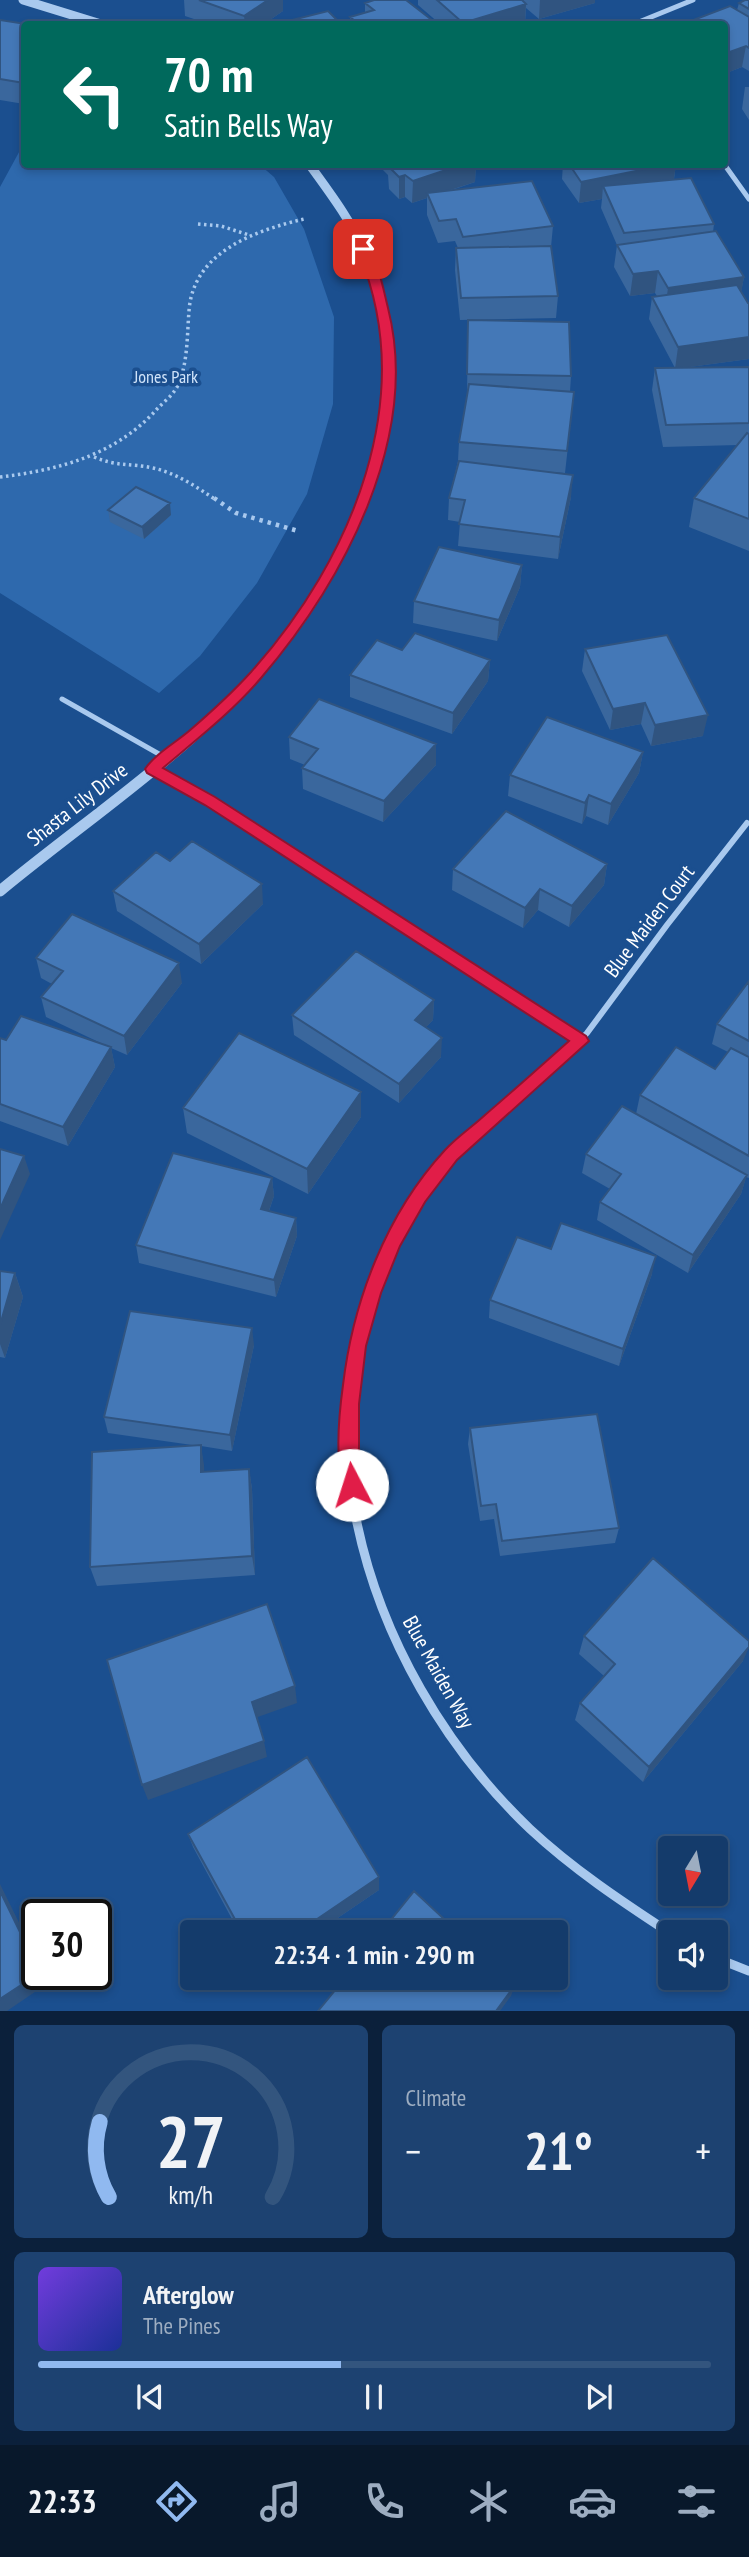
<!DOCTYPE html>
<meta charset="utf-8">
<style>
body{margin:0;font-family:"PT Sans Narrow",sans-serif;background:#1d4271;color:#f1f3f6;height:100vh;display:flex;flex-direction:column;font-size:26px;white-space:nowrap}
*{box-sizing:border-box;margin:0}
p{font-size:23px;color:#9dadc1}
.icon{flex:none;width:38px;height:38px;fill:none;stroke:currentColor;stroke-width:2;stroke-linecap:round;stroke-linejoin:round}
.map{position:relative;height:2011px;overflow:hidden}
.details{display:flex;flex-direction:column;gap:14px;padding:14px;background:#0b203b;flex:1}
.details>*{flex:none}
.banner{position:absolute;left:21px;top:21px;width:707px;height:147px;border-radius:7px;box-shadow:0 4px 10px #0003,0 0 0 2px #33557e;background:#00695c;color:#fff;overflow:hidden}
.needle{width:46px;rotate:190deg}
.fabs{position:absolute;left:658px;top:1836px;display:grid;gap:14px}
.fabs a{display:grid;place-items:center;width:70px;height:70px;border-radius:7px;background:#143b6b;box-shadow:0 4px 10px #0003,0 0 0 2px #33557e;font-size:35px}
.speed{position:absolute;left:21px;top:1899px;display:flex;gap:14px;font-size:35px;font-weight:700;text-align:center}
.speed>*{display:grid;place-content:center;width:91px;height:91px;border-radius:50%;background:#143b6b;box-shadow:0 4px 10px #0003,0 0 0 2px #33557e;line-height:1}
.speed .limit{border:4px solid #111;border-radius:10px;background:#fff;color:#111}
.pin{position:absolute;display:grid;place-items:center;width:60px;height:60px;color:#fff;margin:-30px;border-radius:14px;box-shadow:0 4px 10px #0006}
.me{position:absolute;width:77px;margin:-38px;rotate:355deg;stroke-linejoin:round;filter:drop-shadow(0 0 5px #0008)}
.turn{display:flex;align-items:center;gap:24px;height:147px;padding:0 28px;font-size:32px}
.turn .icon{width:91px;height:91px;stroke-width:2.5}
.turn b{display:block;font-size:49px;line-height:60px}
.big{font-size:52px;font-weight:800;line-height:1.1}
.details .tile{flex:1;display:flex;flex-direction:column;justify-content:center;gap:10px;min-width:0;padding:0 24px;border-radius:10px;background:#1d4271}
.details .dial{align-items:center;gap:0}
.dial svg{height:182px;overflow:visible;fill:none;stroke:#33557e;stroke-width:7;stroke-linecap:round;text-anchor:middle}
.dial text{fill:#f1f3f6;stroke:none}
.song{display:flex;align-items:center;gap:21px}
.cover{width:84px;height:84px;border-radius:10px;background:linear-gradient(135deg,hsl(260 70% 55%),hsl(230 70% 35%))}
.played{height:7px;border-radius:4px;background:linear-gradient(90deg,#90b9f0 45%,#33557e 45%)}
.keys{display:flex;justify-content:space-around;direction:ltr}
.heat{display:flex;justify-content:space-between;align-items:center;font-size:38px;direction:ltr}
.details .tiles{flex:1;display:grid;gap:14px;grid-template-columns:1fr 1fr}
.tile:last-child{grid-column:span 2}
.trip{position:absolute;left:180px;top:1920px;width:388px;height:70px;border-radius:7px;background:#143b6b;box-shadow:0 4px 10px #0003,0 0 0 2px #33557e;font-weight:800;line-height:70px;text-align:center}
.menu{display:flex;height:112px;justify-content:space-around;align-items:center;background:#08182b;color:#9dadc1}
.menu .icon{width:49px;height:49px}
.menu .current{color:#90b9f0}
.menu b{font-size:32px;color:#f1f3f6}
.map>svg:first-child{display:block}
.green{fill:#2e69ad}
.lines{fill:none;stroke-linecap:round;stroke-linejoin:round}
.path-far1{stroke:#a9c9ee;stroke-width:3.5;stroke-dasharray:2.5 3.5;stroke-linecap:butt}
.path{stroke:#a9c9ee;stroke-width:4.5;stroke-dasharray:3.5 5;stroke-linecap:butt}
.service{stroke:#a9c9ee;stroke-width:5}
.minor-far2{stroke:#a9c9ee;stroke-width:5}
.minor-far1{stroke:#a9c9ee;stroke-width:6}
.minor{stroke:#a9c9ee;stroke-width:9}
.tertiary-far1{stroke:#a9c9ee;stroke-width:9}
.tertiary{stroke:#a9c9ee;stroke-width:11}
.wall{fill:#3a679d}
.shaded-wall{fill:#305480}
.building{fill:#4478b7;stroke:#305480;stroke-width:2}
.route{fill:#e11d48;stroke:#92132f;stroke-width:2}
.labels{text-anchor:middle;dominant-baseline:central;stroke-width:7;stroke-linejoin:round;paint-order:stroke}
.far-park-label{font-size:18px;fill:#cfe3fa;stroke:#1b4f8f}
.street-label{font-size:21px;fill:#fff;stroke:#1b4f8f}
</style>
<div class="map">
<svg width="749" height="2011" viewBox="0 0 749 2011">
<rect width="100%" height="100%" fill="#1b4f8f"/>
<path class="green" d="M 24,143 L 24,164 L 260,165 L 274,177 L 304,229 L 334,317 L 333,404 L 307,494 L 257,583 L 200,656 L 159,693 L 0,593 L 0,187 Z"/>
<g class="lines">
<path class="path-far1" d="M 198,224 L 221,226 L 249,235
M 94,457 C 118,467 130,463 153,468 C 176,473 197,487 216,500
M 0,477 C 59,470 116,455 157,409 C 164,402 174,394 178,385 C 188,363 187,335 189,311 C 193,252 254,231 304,219"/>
<path class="path" d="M 214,498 L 236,513 L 298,531"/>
<path class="service" d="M 62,699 L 166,758"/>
<path class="minor-far2" d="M 634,24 L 693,0
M 724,164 L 749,199"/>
<path class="minor-far1" d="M 153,769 L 210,801 L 580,1041
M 453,1154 L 559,1062 L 587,1033 L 667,925 L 747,823"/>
<path class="minor" d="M 455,1152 C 396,1212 362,1299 354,1381 C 352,1398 349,1416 348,1434 C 348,1447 351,1462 352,1476 C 354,1491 354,1508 357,1523 C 381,1638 445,1748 530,1829 C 573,1869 621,1901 670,1933
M 716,1958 L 749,1971"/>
<path class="tertiary-far1" d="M 23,0 L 101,24
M 309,164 C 331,194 354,225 368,259 C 397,333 393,427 364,500"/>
<path class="tertiary" d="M 0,891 C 99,809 212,738 290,633 C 322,591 345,546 364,498"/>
</g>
<path class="wall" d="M 184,0 L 283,0 L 283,11 L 264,24 L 209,24 L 185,16 Z
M 418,0 L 595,0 L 595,3 L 539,19 L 526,8 L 525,24 L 440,24 L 418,5 Z
M 749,0 L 749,71 L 742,67 L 724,74 L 724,24 L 695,24 L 696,19 L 737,10 L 739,3 Z
M 365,3 L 437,24 L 350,24 L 350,17 L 365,12 Z
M 0,20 L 24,24 L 24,104 L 0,100 Z
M 745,87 L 749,87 L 749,120 L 742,109 Z
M 377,164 L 476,164 L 475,182 L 449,191 L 553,226 L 551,247 L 558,296 L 556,318 L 460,320 L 455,270 L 456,248 L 458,248 L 455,241 L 438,243 L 427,215 L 427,198 L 412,203 L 405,197 L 399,199 L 389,189 L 388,175 Z
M 563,164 L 676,164 L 674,179 L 714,224 L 713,232 L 744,277 L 741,292 L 749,359 L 682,368 L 749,367 L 749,551 L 689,527 L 694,498 L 738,445 L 663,447 L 652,390 L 655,368 L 675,368 L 649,319 L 652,297 L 657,296 L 655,293 L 630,296 L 614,267 L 617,245 L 601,208 L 602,199 L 579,203 L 562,179 Z
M 468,320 L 571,376 L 570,392 L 574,392 L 565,473 L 539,471 L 571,497 L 558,559 L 458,546 L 460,522 L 448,520 L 449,498 L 458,461 L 459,442 L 467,396 Z
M 108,510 L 171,515 L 144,539 L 110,522 Z
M 522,565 L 520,587 L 497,641 L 413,623 L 414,601 Z
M 585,649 L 703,736 L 651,746 L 641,724 L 610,730 L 582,671 Z
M 490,660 L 488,681 L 452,734 L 350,697 L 350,675 Z
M 289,737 L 436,765 L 383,822 L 303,789 L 302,768 L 305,765 L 290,759 Z
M 643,752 L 639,773 L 608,825 L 586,816 L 582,824 L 508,796 L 510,775 Z
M 170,861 L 263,904 L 201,964 L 117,911 L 113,891 Z
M 607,864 L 604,885 L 569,927 L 538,910 L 523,928 L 452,890 L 453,869 Z
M 36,958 L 182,983 L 127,1055 L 111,1048 L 115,1067 L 68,1146 L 0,1121 L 0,1038 L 6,1040 L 109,1047 L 46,1017 L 41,997 L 52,984 L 41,978 Z
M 749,981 L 749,1178 L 746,1177 L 741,1194 L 688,1273 L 597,1220 L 600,1202 L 610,1189 L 582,1173 L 586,1154 L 636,1114 L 640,1095 L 715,1069 L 728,1052 L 712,1044 L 717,1024 Z
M 434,1000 L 433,1020 L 426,1027 L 441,1057 L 399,1103 L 294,1035 L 292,1015 Z
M 361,1092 L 361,1117 L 308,1194 L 187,1133 L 183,1108 Z
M 272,1178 L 274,1196 L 269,1211 L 296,1218 L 297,1236 L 276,1297 L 139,1263 L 136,1245 Z
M 551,1249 L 652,1274 L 619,1366 L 489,1318 L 490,1300 Z
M 0,1271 L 15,1273 L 23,1297 L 5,1358 L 0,1357 Z
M 254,1345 L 232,1451 L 201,1446 L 204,1472 L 249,1469 L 252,1489 L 255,1575 L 97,1586 L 90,1567 L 192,1445 L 108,1433 L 104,1417 Z
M 470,1428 L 619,1528 L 615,1543 L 500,1556 L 494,1519 L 480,1521 L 468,1444 Z
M 584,1636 L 743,1661 L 643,1782 L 575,1720 L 580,1703 L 604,1676 L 579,1654 Z
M 188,1834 L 379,1877 L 379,1890 L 317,1932 L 239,1932 L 193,1847 Z"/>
<path class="shaded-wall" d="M 268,0 L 283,0 L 283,11 L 264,24 L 245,24 L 244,16 Z
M 540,0 L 595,0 L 595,3 L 539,19 Z
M 526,4 L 525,24 L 463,24 L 463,23 Z
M 746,46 L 742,67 L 724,74 L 727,53 Z
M 464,164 L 476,164 L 475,182 L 429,197 L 427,193 L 427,198 L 412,203 L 413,181 Z
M 671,164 L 676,164 L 673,185 L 603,186 L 602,199 L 579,203 L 581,182 Z
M 405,175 L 405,197 L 399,199 L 399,177 Z
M 658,271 L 655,293 L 630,296 L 633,274 Z
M 744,277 L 740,299 L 665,310 L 668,288 Z
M 749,337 L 749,359 L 675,369 L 678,347 Z
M 573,475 L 571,497 L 558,559 L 560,537 Z
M 170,503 L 171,515 L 144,539 L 142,527 Z
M 522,565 L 520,587 L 497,641 L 499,620 Z
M 490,660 L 488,681 L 452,734 L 453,713 Z
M 645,703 L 641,724 L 610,730 L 613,709 Z
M 708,715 L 703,736 L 651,746 L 655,725 Z
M 436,744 L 436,765 L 383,822 L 384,801 Z
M 643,752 L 639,773 L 608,825 L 611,804 Z
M 589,795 L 586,816 L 582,824 L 585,803 Z
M 607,864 L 604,885 L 569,927 L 572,906 Z
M 262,884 L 263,904 L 201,964 L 199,944 Z
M 540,889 L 538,910 L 523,928 L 525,908 Z
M 179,963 L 182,983 L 127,1055 L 124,1036 Z
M 434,1000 L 433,1020 L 414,1040 L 415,1020 Z
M 442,1038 L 441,1057 L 399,1103 L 399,1084 Z
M 111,1047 L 115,1067 L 68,1146 L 63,1127 Z
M 361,1092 L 361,1117 L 308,1194 L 307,1169 Z
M 24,1156 L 30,1174 L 0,1240 L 0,1209 Z
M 747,1175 L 741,1194 L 688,1273 L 693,1255 Z
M 272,1178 L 274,1196 L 263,1228 L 261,1209 Z
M 296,1218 L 297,1236 L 276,1297 L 274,1280 Z
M 656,1256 L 652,1274 L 619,1366 L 623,1349 Z
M 15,1273 L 23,1297 L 5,1358 L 0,1344 L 0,1325 Z
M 252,1328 L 254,1345 L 232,1451 L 230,1435 Z
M 201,1445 L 204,1465 L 205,1493 L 201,1472 Z
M 249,1469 L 252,1489 L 255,1575 L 252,1556 Z
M 749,1647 L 743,1661 L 643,1782 L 649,1767 Z
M 295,1686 L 297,1703 L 255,1718 L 252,1702 Z
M 264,1741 L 267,1757 L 148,1800 L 142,1785 Z
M 379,1877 L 379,1890 L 317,1932 L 298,1932 Z
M 0,1884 L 37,1959 L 37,1967 L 0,1891 Z
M 38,1974 L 44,1974 L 48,1983 L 7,2011 L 0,2011 L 0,1999 Z
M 515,1985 L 511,1996 L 500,2011 L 496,2011 Z"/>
<path class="building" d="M 199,0 L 268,0 L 244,16 Z
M 374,0 L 406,0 L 437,24 L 359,24 L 350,17 L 374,10 L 365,3 Z
M 437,0 L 522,0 L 526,4 L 463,23 Z
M 745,0 L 749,0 L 749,9 L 739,3 Z
M 730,6 L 749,17 L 749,48 L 746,46 L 727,53 L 724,52 L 724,24 L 702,24 L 704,24 L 696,19 Z
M 328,11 L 341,24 L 276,24 Z
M 0,20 L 26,24 L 24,24 L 24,83 L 0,79 Z
M 393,164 L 464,164 L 413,181 L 405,175 L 399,177 L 389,167 L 395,166 Z
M 569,164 L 671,164 L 581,182 Z
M 691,178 L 714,224 L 624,233 L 603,186 Z
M 532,181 L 553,226 L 463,237 L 456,219 L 439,221 L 427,193 Z
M 716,231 L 744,277 L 668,288 L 658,271 L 633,274 L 617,245 Z
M 551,246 L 558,296 L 461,298 L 456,248 Z
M 737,285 L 748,303 L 749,303 L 749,337 L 678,347 L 652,297 Z
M 468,320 L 569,322 L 571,376 L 467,374 Z
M 749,367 L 749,423 L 666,425 L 655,368 Z
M 469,384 L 574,392 L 567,451 L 459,442 Z
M 747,433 L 749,434 L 749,519 L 694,498 Z
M 459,461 L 573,475 L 560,537 L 459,524 L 465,500 L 449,498 Z
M 136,487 L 170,503 L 142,527 L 108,510 Z
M 439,547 L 522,565 L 499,620 L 414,601 Z
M 415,633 L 490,660 L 453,713 L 350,675 L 377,640 L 402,650 Z
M 667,635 L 708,715 L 655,725 L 645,703 L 613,709 L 585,649 Z
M 319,699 L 436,744 L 384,801 L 302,768 L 318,749 L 289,737 Z
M 547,717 L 643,752 L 611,804 L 589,795 L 585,803 L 510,775 Z
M 506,811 L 607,864 L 572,906 L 540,889 L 525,908 L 453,869 Z
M 192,841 L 262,884 L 199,944 L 113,891 L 156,852 L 170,861 Z
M 72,914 L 179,963 L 124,1036 L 41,997 L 63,971 L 36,958 Z
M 356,951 L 434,1000 L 415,1020 L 442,1038 L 399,1084 L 292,1015 Z
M 749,981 L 749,1041 L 717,1024 Z
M 21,1016 L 111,1047 L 63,1127 L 0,1104 L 0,1038 L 6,1040 Z
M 239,1033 L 361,1092 L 307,1169 L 183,1108 Z
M 676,1047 L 715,1069 L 731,1048 L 749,1057 L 749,1156 L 640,1095 Z
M 622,1106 L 747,1175 L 693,1255 L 600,1202 L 621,1174 L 586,1154 Z
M 0,1149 L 24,1156 L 0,1209 Z
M 173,1153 L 272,1178 L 261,1209 L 296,1218 L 274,1280 L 136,1245 Z
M 561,1223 L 656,1256 L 623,1349 L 490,1300 L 517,1237 L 551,1249 Z
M 0,1271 L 15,1273 L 0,1325 Z
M 130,1311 L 252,1328 L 230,1435 L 104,1417 Z
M 597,1414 L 619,1528 L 502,1541 L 496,1504 L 481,1506 L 470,1428 Z
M 201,1445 L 201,1472 L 249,1469 L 252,1556 L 90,1567 L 92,1452 Z
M 653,1558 L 749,1641 L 749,1647 L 649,1767 L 580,1703 L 615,1664 L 584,1636 Z
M 267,1604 L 295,1686 L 252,1702 L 264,1741 L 142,1785 L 107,1660 Z
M 307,1757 L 379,1877 L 298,1932 L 242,1932 L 188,1834 Z
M 0,1891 L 37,1967 L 37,1974 L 38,1974 L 0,1999 Z
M 414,1891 L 458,1932 L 381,1932 Z
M 345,1978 L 507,1978 L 515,1985 L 496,2011 L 318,2011 Z"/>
<path class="route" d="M 363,245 C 377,251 384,293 388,308 C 421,438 343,582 261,678 C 233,711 196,740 163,768 L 215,797 L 586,1036 L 589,1041 L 457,1160 L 425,1202 L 400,1246 L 381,1293 L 366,1346 L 359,1404 L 359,1464 L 362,1485 L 359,1491 L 352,1494 L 346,1491 C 334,1465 339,1414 343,1385 C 353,1301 386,1214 445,1150 C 457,1137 472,1127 485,1115 C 513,1091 541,1066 569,1041 L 205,805 L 147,773 L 145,769 C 155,754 175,743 189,731 C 210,713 232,693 251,672 C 352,559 421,396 357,249 Z"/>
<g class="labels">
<g class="far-park-label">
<text x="166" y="376">Jones Park</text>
</g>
<g class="street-label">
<text transform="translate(77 804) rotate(-38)">Shasta Lily Drive</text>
<text transform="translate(649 921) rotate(-53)">Blue Maiden Court</text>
<text transform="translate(439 1672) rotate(61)">Blue Maiden Way</text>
</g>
</g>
</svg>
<div class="fabs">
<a><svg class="needle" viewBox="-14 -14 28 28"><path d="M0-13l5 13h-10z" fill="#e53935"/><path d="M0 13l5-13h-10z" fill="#9dadc1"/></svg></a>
<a><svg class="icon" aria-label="sound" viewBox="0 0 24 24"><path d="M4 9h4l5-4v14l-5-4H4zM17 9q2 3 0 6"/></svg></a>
</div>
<div class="speed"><div class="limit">30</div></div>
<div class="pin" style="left:363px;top:249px;background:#d93025"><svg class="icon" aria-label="arrive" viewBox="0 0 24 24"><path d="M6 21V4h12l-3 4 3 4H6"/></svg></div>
<svg class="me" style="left:352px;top:1485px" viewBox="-20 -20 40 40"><circle r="19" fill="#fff"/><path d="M0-13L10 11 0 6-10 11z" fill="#e11d48"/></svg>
<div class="trip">22:34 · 1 min · 290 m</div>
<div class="banner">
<div class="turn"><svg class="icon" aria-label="left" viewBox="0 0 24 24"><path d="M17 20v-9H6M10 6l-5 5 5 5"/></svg><div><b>70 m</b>Satin Bells Way</div></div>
</div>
</div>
<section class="details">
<div class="tiles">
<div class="tile dial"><svg viewBox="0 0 100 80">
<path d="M14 69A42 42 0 1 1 86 69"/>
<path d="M14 69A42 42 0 0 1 10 36" stroke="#90b9f0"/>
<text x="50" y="56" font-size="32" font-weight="700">27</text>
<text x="50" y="72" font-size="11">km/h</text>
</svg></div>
<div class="tile"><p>Climate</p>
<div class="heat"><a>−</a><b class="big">21°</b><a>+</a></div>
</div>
<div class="tile">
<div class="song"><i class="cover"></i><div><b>Afterglow</b><p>The Pines</p></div></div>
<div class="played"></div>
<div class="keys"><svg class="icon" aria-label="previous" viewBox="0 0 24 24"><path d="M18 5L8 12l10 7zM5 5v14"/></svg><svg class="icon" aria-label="pause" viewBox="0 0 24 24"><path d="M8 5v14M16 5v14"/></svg><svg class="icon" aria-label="next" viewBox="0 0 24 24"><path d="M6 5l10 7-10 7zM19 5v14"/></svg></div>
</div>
</div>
</section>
<nav class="menu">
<b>22:33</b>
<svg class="icon current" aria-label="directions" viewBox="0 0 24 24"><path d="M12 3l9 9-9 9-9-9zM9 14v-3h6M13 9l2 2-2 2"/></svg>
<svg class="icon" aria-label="music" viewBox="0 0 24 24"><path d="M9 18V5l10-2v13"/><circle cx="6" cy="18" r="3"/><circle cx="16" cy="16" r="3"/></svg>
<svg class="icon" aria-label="phone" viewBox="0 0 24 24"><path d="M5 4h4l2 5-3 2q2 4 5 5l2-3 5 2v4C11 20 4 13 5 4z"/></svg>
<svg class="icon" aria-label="climate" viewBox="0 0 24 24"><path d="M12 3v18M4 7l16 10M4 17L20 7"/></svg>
<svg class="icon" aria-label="car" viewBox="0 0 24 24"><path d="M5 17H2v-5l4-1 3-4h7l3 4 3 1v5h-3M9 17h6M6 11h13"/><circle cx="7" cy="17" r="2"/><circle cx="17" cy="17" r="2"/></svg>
<svg class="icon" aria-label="filters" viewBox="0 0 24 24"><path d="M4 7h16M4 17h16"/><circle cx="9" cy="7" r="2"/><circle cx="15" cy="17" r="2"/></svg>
</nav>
